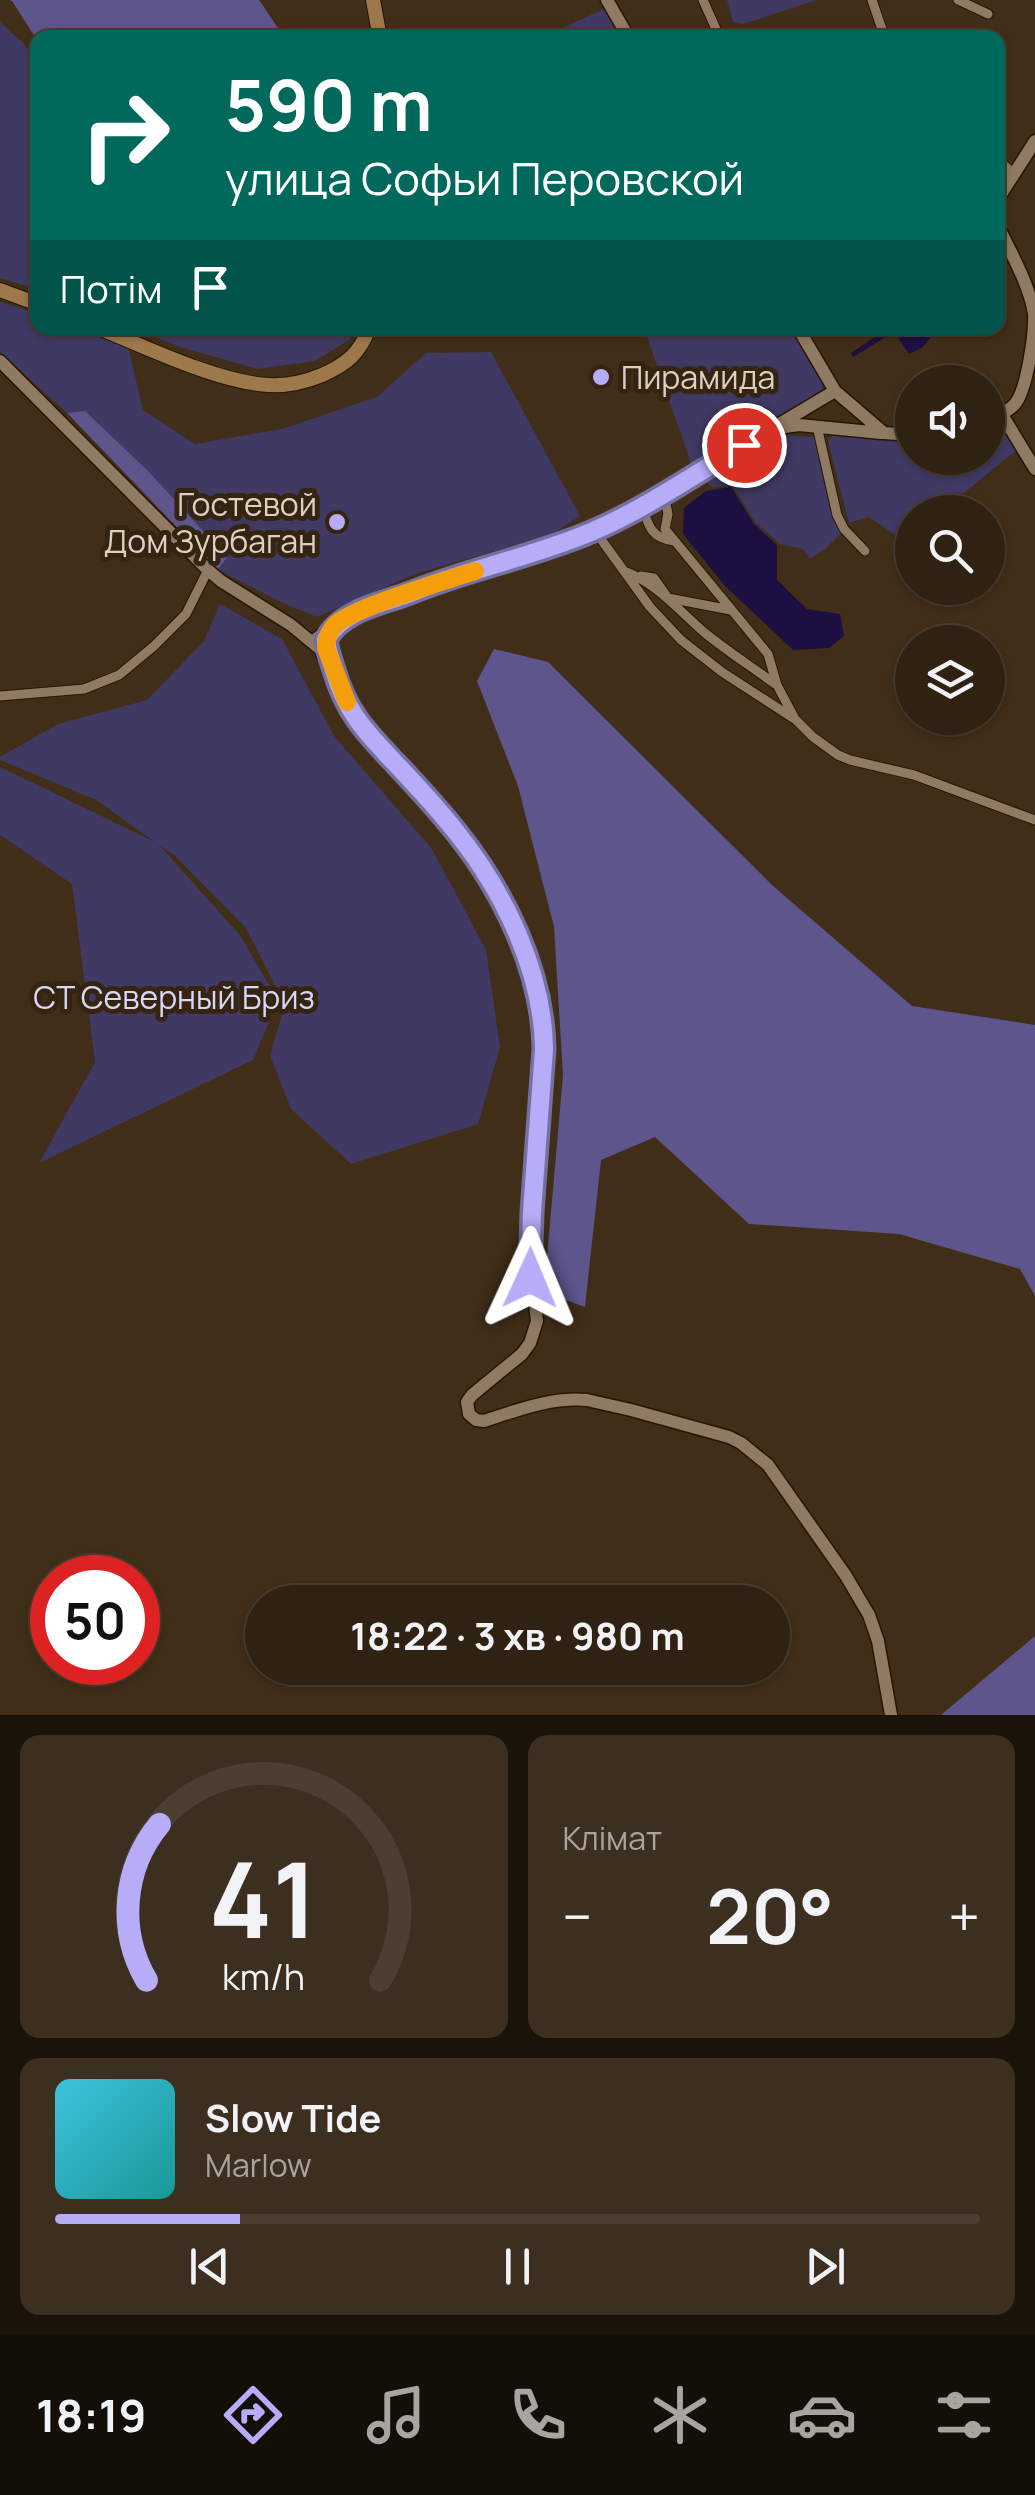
<!DOCTYPE html>
<html lang="uk">
<meta charset="utf-8">
<style>
body{margin:0;font-family:Manrope,sans-serif;background:#3c2f20;color:#f1f3f6;height:100vh;display:flex;flex-direction:column;font-size:38px;white-space:nowrap}
*{box-sizing:border-box;margin:0}
p{font-size:32px;color:#a8a49f}
.icon{flex:none;width:55px;height:55px;fill:none;stroke:currentColor;stroke-width:2;stroke-linecap:round;stroke-linejoin:round}
.map{position:relative;height:1715px;overflow:hidden}
.side{display:flex;flex-direction:column;gap:20px;padding:20px;background:#1a130a;flex:1}
.side>*{flex:none}
.banner{position:absolute;left:30px;top:30px;width:975px;height:305px;border-radius:20px;box-shadow:0 2px 8px #0004,0 0 0 2px #4b3f32;background:#00695c;color:#fff;overflow:hidden}
.controls{position:absolute;left:895px;top:365px;display:grid;gap:20px}
.controls a{display:grid;place-items:center;width:110px;height:110px;border-radius:50%;background:#302212;box-shadow:0 2px 8px #0004,0 0 0 2px #4b3f32;font-size:50px}
.speed{position:absolute;left:30px;top:1555px;display:flex;gap:20px;font-size:50px;font-weight:700;text-align:center}
.speed>*{display:grid;place-content:center;width:130px;height:130px;border-radius:50%;background:#302212;box-shadow:0 2px 8px #0004,0 0 0 2px #4b3f32;line-height:1}
.speed .limit{border:15px solid #d22;background:#fff;color:#111}
.pin{position:absolute;display:grid;place-items:center;width:85px;height:85px;color:#fff;margin:-42px;border:5px solid #fff;border-radius:50%;box-shadow:0 2px 10px #0007}
.me{position:absolute;width:110px;margin:-55px;rotate:1deg;stroke-linejoin:round;filter:drop-shadow(0 0 8px #0008)}
.turn{display:flex;align-items:center;gap:35px;height:210px;padding:0 30px;font-size:45px}
.turn .icon{width:130px;height:130px;stroke-width:2.5}
.turn b{display:block;font-size:70px;line-height:85px}
.then{display:flex;align-items:center;height:95px;padding:0 30px;background:#0003;gap:20px;font-size:38px}
.big{font-size:75px;font-weight:700;line-height:1.1}
.side .tile{flex:1;display:flex;flex-direction:column;justify-content:center;gap:15px;min-width:0;padding:0 35px;border-radius:20px;background:#3c2f20}
.side .dial{align-items:center;gap:0}
.dial svg{height:260px;overflow:visible;fill:none;stroke:#4b3f32;stroke-width:7;stroke-linecap:round;text-anchor:middle}
.dial text{fill:#f1f3f6;stroke:none}
.song{display:flex;align-items:center;gap:30px}
.cover{width:120px;height:120px;border-radius:15px;background:linear-gradient(135deg,hsl(190 70% 55%),hsl(180 70% 35%))}
.played{height:10px;border-radius:5px;background:linear-gradient(90deg,#b6acf8 20%,#4b3f32 20%)}
.keys{display:flex;justify-content:space-around;direction:ltr}
.heat{display:flex;justify-content:space-between;align-items:center;font-size:55px;direction:ltr}
.side .tiles{flex:1;display:grid;gap:20px;grid-template-columns:1fr 1fr}
.tile:last-child{grid-column:span 2}
.trip{position:absolute;left:245px;top:1585px;width:545px;height:100px;border-radius:50px;background:#302212;box-shadow:0 2px 8px #0004,0 0 0 2px #4b3f32;font-weight:700;line-height:100px;text-align:center}
.tab-bar{display:flex;height:160px;justify-content:space-around;align-items:center;background:#130e07;color:#a8a49f}
.tab-bar .icon{width:70px;height:70px}
.tab-bar .on{color:#b6acf8}
.tab-bar b{font-size:45px;color:#f1f3f6}
.map>svg:first-child{display:block}
.green{fill:#403964}
.forest{fill:#5e558d}
.water{fill:#1d0f41}
.lines{fill:none;stroke-linecap:round;stroke-linejoin:round}
.street-casing{stroke:#261602;stroke-width:11}
.secondary-casing{stroke:#261602;stroke-width:15}
.primary-casing{stroke:#261602;stroke-width:16}
.street{stroke:#8f7a63;stroke-width:9}
.secondary{stroke:#8f7a63;stroke-width:12}
.primary{stroke:#9d784a;stroke-width:14}
.route-casing{stroke:#7670a1;stroke-width:25}
.route{stroke:#b6acf8;stroke-width:18}
.slow{stroke:#f59e0b;stroke-width:18}
.poi-dot{fill:#b6acf8;stroke:#35240f;stroke-width:4}
.labels{text-anchor:middle;dominant-baseline:central;stroke-width:10;stroke-linejoin:round;paint-order:stroke}
.poi-label{font-size:32px;fill:#dcd0c4;stroke:#35240f;text-anchor:start}
.park-label{font-size:32px;fill:#dad6f9;stroke:#35240f}
</style>
<div class="map">
<svg width="1035" height="1715" viewBox="0 0 1035 1715">
<rect width="100%" height="100%" fill="#402e18"/>
<path class="green" d="M 727,0 L 817,0 L 743,24 L 733,22 Z
M 604,9 L 621,37 L 543,37 Z
M 0,22 L 24,44 L 37,64 L 37,289 L 0,278 Z
M 0,302 L 37,313 L 38,328 L 80,328 L 128,346 L 143,410 L 195,444 L 282,429 L 377,397 L 426,353 L 491,352 L 580,516 L 551,535 L 415,574 L 317,617 L 283,603 L 218,570 L 227,556 L 85,411 L 67,413 L 0,352 Z
M 132,328 L 355,328 L 349,340 L 315,361 L 258,369 L 180,347 Z
M 644,328 L 792,328 L 823,379 L 822,393 L 692,466 Z
M 992,425 L 1010,435 L 1018,450 C 993,465 956,507 929,512 C 924,514 918,512 912,512 L 912,523 L 894,534 L 869,517 L 849,523 L 828,441 L 833,435 L 912,439 L 912,458 L 988,458 L 988,427 Z
M 776,435 L 817,437 L 840,534 L 825,549 L 810,559 L 803,549 L 780,544 L 756,523 L 732,485 L 712,487 L 706,481 Z
M 220,604 L 282,639 L 334,736 L 432,849 L 486,950 L 500,1047 L 478,1124 L 351,1164 L 291,1109 L 270,1055 L 285,1005 L 246,928 L 175,856 L 159,845 L 239,934 L 278,1000 L 253,1060 L 39,1163 L 95,1062 L 72,884 L 0,835 L 0,767 L 155,842 L 96,800 L 0,760 L 0,757 L 58,724 L 147,700 L 204,641 Z"/>
<path class="forest" d="M 9,0 L 259,0 L 284,37 L 38,38 L 37,40 L 12,1 Z
M 85,411 L 148,471 L 227,557 L 218,570 L 67,413 Z
M 494,649 L 548,662 L 772,885 L 912,1006 L 1035,1025 L 1035,1296 L 1020,1269 L 899,1234 L 749,1224 L 655,1137 L 601,1160 L 585,1307 L 544,1292 L 563,1075 L 554,927 L 518,786 L 477,681 Z
M 1035,1636 L 1035,1715 L 941,1715 Z"/>
<path class="water" d="M 882,328 L 934,328 L 936,331 L 922,348 L 909,354 L 894,332 L 853,357 L 851,353 L 882,332 Z
M 731,487 L 754,524 L 777,545 L 777,580 L 807,609 L 840,614 L 844,636 L 829,648 L 793,650 L 725,586 L 683,534 L 684,508 L 706,491 Z"/>
<g class="lines">
<defs>
<path id="street" d="M 703,0 L 720,38
M 872,0 L 885,38
M 958,0 L 988,14
M 998,160 L 1013,173
M 817,426 L 837,515 L 844,529 L 865,551
M 664,494 L 668,514 L 665,529 L 768,654 L 777,685 L 794,717
M 643,507 C 648,527 652,538 674,541
M 595,531 L 650,607 L 681,640 L 722,672 L 796,720 L 813,737 L 838,755 L 850,760 L 914,775 L 1035,820
M 624,571 C 657,583 679,611 705,633 C 727,651 752,667 775,684
M 641,576 L 654,578 L 668,598 L 731,610
M 0,696 L 84,689 L 119,675 L 154,646 L 186,614 L 208,570"/>
<path id="secondary" d="M 607,0 L 629,38
M 998,199 L 1035,141
M 798,328 L 835,391 L 884,433 L 912,435
M 0,361 L 208,570 L 221,581 L 291,625 L 320,649 L 357,721 L 439,812 L 479,864 L 519,939 L 534,982 L 544,1029 L 544,1049 L 530,1262 L 537,1321 L 530,1343 L 522,1354 L 472,1395 L 467,1402 L 469,1414 L 476,1420 L 484,1421 C 518,1410 551,1397 587,1400 L 631,1410 L 729,1437 L 741,1443 L 768,1465 L 846,1576 L 869,1615 L 878,1641 L 891,1715
M 1001,413 L 1035,469
M 988,422 C 996,417 1007,412 1014,405 C 1027,392 1035,332 1034,314 C 1030,286 1010,251 998,226
M 777,428 L 799,425 L 881,433
M 312,642 C 392,581 499,570 589,533 C 627,517 662,495 697,474 C 743,446 789,418 835,391"/>
<path id="primary" d="M 373,0 L 380,38
M 0,290 L 38,304
M 99,328 C 145,347 220,383 269,385 C 287,386 305,382 322,375 C 347,364 360,353 369,328"/>
</defs>
<use href="#street" class="street-casing"/>
<use href="#secondary" class="secondary-casing"/>
<use href="#primary" class="primary-casing"/>
<use href="#street" class="street"/>
<use href="#secondary" class="secondary"/>
<use href="#primary" class="primary"/>
</g>
<g class="lines">
<defs>
<path id="route" d="M 530,1278 L 532,1212 L 544,1049 C 543,972 504,892 457,833 C 438,809 417,786 396,764 C 366,732 347,714 334,670 C 331,660 327,651 326,640 C 340,611 381,604 410,593 C 469,569 532,557 591,532 C 645,509 694,475 744,445"/>
</defs>
<use href="#route" class="route-casing"/>
<use href="#route" class="route"/>
<path class="slow" d="M 347,702 L 326,648 C 326,640 328,633 334,626 C 350,608 448,580 475,571"/>
</g>
<g class="poi-dot">
<circle cx="601" cy="377" r="10"/>
<circle cx="337" cy="522" r="10"/>
</g>
<g class="labels">
<g class="poi-label">
<text x="621" y="377">Пирамида</text>
<text x="317" y="504" text-anchor="end">Гостевой<tspan x="317" dy="37">Дом Зурбаган</tspan></text>
</g>
<g class="park-label">
<text x="174" y="997">СТ Северный Бриз</text>
</g>
</g>
</svg>
<div class="controls">
<a><svg class="icon" aria-label="sound" viewBox="0 0 24 24"><path d="M4 9h4l5-4v14l-5-4H4zM17 9q2 3 0 6"/></svg></a>
<a><svg class="icon" aria-label="search" viewBox="0 0 24 24"><circle cx="10" cy="10" r="6"/><path d="M15 15l6 6"/></svg></a>
<a><svg class="icon" aria-label="layers" viewBox="0 0 24 24"><path d="M12 4l9 5-9 5-9-5zM3 14l9 5 9-5"/></svg></a>
</div>
<div class="speed"><div class="limit">50</div></div>
<div class="pin" style="left:744px;top:445px;background:#d93025"><svg class="icon" aria-label="arrive" viewBox="0 0 24 24"><path d="M6 21V4h12l-3 4 3 4H6"/></svg></div>
<svg class="me" style="left:530px;top:1278px" viewBox="-20 -20 40 40"><path d="M0-17L14 15 0 8-14 15z" fill="#b6acf8" stroke="#fff" stroke-width="4"/></svg>
<div class="trip">18:22 · 3 хв · 980 m</div>
<div class="banner">
<div class="turn"><svg class="icon" aria-label="right" viewBox="0 0 24 24"><path d="M7 20v-9h11M14 6l5 5-5 5"/></svg><div><b>590 m</b>улица Софьи Перовской</div></div>
<div class="then">Потім<svg class="icon" aria-label="arrive" viewBox="0 0 24 24"><path d="M6 21V4h12l-3 4 3 4H6"/></svg></div>
</div>
</div>
<section class="side">
<div class="tiles">
<div class="tile dial"><svg viewBox="0 0 100 80">
<path d="M14 69A42 42 0 1 1 86 69"/>
<path d="M14 69A42 42 0 0 1 18 21" stroke="#b6acf8"/>
<text x="50" y="56" font-size="32" font-weight="700">41</text>
<text x="50" y="72" font-size="11">km/h</text>
</svg></div>
<div class="tile"><p>Клімат</p>
<div class="heat"><a>−</a><b class="big">20°</b><a>+</a></div>
</div>
<div class="tile">
<div class="song"><i class="cover"></i><div><b>Slow Tide</b><p>Marlow</p></div></div>
<div class="played"></div>
<div class="keys"><svg class="icon" aria-label="previous" viewBox="0 0 24 24"><path d="M18 5L8 12l10 7zM5 5v14"/></svg><svg class="icon" aria-label="pause" viewBox="0 0 24 24"><path d="M8 5v14M16 5v14"/></svg><svg class="icon" aria-label="next" viewBox="0 0 24 24"><path d="M6 5l10 7-10 7zM19 5v14"/></svg></div>
</div>
</div>
</section>
<nav class="tab-bar">
<b>18:19</b>
<svg class="icon on" aria-label="directions" viewBox="0 0 24 24"><path d="M12 3l9 9-9 9-9-9zM9 14v-3h6M13 9l2 2-2 2"/></svg>
<svg class="icon" aria-label="music" viewBox="0 0 24 24"><path d="M9 18V5l10-2v13"/><circle cx="6" cy="18" r="3"/><circle cx="16" cy="16" r="3"/></svg>
<svg class="icon" aria-label="phone" viewBox="0 0 24 24"><path d="M5 4h4l2 5-3 2q2 4 5 5l2-3 5 2v4C11 20 4 13 5 4z"/></svg>
<svg class="icon" aria-label="climate" viewBox="0 0 24 24"><path d="M12 3v18M4 7l16 10M4 17L20 7"/></svg>
<svg class="icon" aria-label="car" viewBox="0 0 24 24"><path d="M5 17H2v-5l4-1 3-4h7l3 4 3 1v5h-3M9 17h6M6 11h13"/><circle cx="7" cy="17" r="2"/><circle cx="17" cy="17" r="2"/></svg>
<svg class="icon" aria-label="filters" viewBox="0 0 24 24"><path d="M4 7h16M4 17h16"/><circle cx="9" cy="7" r="2"/><circle cx="15" cy="17" r="2"/></svg>
</nav>
